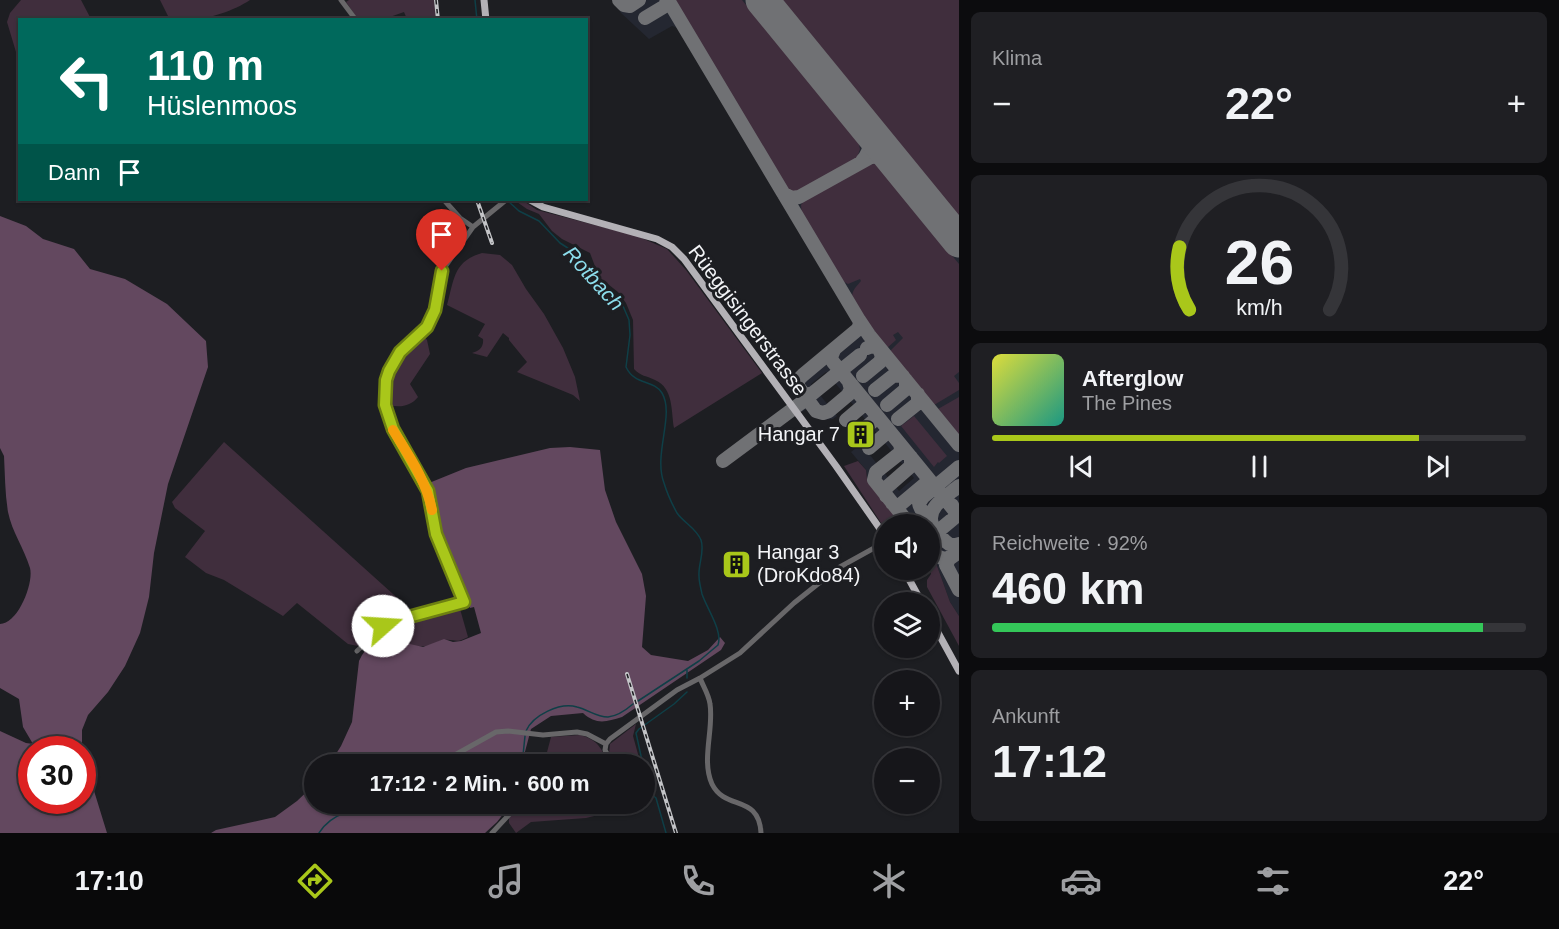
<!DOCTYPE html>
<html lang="de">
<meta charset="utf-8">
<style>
body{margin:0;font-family:Helvetica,sans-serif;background:#1f1f23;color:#f1f3f6;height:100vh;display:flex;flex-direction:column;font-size:22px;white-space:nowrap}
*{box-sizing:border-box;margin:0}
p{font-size:20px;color:#9e9fa2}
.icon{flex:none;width:33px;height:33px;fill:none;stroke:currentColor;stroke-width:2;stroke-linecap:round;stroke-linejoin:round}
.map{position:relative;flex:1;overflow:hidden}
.panel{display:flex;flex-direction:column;gap:12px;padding:12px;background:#0c0c0e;width:600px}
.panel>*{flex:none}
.banner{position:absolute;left:18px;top:18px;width:570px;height:183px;border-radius:0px;box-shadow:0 2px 4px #0004,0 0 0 2px #353539;background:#00695c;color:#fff;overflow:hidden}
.buttons{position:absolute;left:874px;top:514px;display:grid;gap:12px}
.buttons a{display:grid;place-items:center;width:66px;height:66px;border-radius:50%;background:#16161a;box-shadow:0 2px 4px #0004,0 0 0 2px #353539;font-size:30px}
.speed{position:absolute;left:18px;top:736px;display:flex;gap:12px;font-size:30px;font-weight:700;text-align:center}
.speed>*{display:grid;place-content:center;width:78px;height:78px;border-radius:50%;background:#16161a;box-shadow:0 2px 4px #0004,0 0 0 2px #353539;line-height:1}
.speed .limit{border:9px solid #d22;background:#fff;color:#111}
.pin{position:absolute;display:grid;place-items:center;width:51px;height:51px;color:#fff;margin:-62px -26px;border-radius:50% 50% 50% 0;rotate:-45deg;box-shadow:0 0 6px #0007}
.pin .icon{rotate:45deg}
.me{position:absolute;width:66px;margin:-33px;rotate:71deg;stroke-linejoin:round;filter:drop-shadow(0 0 4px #0008)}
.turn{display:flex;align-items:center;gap:21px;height:126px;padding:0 30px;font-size:27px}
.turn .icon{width:78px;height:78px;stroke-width:2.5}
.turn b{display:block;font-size:42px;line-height:51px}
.then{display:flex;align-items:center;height:57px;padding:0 30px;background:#0003;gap:12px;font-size:22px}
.big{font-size:45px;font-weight:800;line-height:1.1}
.panel .widget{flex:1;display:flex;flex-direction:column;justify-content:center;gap:9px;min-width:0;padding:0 21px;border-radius:9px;background:#1f1f23}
.panel .dial{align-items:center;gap:0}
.dial svg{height:156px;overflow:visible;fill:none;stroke:#353539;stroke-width:7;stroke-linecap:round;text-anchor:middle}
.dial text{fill:#f1f3f6;stroke:none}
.song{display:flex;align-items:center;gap:18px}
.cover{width:72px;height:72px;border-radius:9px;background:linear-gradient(135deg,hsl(60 70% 55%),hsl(170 70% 35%))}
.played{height:6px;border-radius:3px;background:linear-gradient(90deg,#a9c71a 80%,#353539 80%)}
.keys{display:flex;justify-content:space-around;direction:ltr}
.heat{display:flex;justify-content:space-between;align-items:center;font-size:33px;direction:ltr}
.charge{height:9px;border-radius:4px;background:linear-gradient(90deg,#34c759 92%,#353539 0)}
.trip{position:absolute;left:304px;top:754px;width:351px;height:60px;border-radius:30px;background:#16161a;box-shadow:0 2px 4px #0004,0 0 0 2px #353539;font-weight:800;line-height:60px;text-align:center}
.menu{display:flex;height:96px;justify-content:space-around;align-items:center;background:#09090a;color:#9e9fa2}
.menu .icon{width:42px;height:42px}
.menu .current{color:#a9c71a}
.menu b{font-size:27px;color:#f1f3f6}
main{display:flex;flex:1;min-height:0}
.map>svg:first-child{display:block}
.built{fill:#242731}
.green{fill:#402e3d}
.forest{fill:#63485f}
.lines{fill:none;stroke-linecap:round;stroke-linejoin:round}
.stream{stroke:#0f3f47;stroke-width:1.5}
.taxiway{stroke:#707174;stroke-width:14}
.runway{stroke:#707174;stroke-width:33}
.minor{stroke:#686769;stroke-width:5}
.major{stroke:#b3b1b6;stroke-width:7}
.rail-casing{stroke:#c3c4c7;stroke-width:4}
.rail{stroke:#1d1e22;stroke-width:1.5;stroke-dasharray:4.5;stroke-linecap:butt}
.route-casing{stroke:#6e8111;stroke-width:15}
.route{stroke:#a9c71a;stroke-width:10}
.slow{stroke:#f59e0b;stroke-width:10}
.labels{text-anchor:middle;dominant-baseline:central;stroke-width:6;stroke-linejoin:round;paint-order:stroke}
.street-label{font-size:20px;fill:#f3f4f7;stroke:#1d1e22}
.poi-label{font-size:20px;fill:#f3f4f7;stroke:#1d1e22;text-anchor:end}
.water-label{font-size:21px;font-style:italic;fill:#8cddec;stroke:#1d1e22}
</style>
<main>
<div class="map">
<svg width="959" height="833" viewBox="0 0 959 833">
<rect width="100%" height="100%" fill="#1d1e22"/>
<path class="built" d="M 613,0 L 781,0 L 959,217 L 959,616 L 950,602 L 936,563 L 930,556 L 930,525 L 905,525 L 867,479 L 866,470 L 851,452 L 861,444 L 899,491 L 914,478 L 826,372 L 811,384 L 837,416 L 833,419 L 821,420 L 808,408 L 802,412 L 794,403 L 797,394 L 792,384 L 795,377 L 849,332 L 853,324 L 851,314 L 681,29 L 672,26 L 649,39 L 621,13 Z"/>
<path class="green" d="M 21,0 L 81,0 L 91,19 L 20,20 L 19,62 L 7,22 L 10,13 Z
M 160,0 L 250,0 C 229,14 192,25 168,16 Z
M 349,0 L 434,0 L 436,19 L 407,19 L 404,12 L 384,19 L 358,19 L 346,2 Z
M 672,0 L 742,0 L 858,141 L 860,149 L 857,158 L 801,192 L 793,193 L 787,190 Z
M 781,0 L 959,0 L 959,217 Z
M 875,164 L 879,167 L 959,264 L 959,372 L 954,376 L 959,383 L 959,390 L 934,405 L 890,351 L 903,338 L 898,332 L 893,335 L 896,340 L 887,348 L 853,303 C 850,292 855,288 861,281 L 860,279 L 848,284 L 839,279 L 802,216 L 801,205 L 807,197 L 864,165 Z
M 514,200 L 522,200 L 537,210 L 637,236 L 667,249 L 686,270 L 762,373 L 674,428 C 671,412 674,388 655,380 C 647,376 640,376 634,369 L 633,320 L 626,303 L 618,292 L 599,277 L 590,253 L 562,239 L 552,231 L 539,214 L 527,209 Z
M 482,253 L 500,255 L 512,265 L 526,289 L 544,314 L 563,348 L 575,377 L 580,401 L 573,395 L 517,372 L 527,362 L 509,340 L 509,338 L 503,333 L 487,357 L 472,353 C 478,351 484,348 483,339 L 478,336 L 485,324 L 447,305 C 454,281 453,261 482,253 Z
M 423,335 L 427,340 L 430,354 L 410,384 L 418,397 C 411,406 400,408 389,405 C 379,378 402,350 423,335 Z
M 959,397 L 959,435 L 938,409 Z
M 914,416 L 947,456 L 939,463 L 938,462 L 934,467 L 901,426 Z
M 224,442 L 403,603 L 358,646 L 348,644 L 297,603 L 283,616 L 224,580 L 206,573 L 185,557 L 205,531 L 175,508 L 172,502 Z
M 858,461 L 866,470 L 867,479 L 905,525 L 885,525 L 885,529 L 844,466 Z
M 930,556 L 936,563 L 950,602 L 959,616 L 959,646 L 927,587 L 927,580 L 931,574 L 930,570 Z
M 460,609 L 468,637 C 455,644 456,639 444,640 C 440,640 435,644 430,645 C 421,648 410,646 401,642 L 398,637 L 389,637 L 390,628 Z
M 636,724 L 633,736 L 641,765 L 616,765 L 609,754 L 610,744 Z
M 580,735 C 599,740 601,749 610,765 L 543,765 L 535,764 L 530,759 L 530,753 L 546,756 L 551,737 Z
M 523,804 L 619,804 L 619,810 L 586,818 L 531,822 L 516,833 L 509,823 L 509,818 Z"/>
<path class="forest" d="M 0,216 L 26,226 L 43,239 L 74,249 L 90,269 L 125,279 L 167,304 L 206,341 L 208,367 L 168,484 L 154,553 L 149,597 L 140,633 L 125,666 L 108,692 L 88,715 L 82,730 L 82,750 L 32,750 L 32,801 L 82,801 L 83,755 L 107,833 L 0,833 L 0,731 L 26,743 L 33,744 L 23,727 L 19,699 L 0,688 L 0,624 C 18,624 34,583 30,568 C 24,548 12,532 8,512 C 5,494 5,475 4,456 L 0,448 Z
M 570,447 L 600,450 L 605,490 L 616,522 L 642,574 L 646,596 L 642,647 L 651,655 L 688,661 L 708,650 L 720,637 L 725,643 L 721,650 L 622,717 C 606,722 596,725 583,713 L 551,716 L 531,729 L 522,763 L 530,765 L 329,765 L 341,746 L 352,722 L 359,661 C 366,644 381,636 398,637 L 401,642 L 423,647 L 444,639 L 453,642 L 461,641 L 481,633 L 474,607 L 470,608 L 449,564 L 440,541 L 429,483 L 466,468 L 550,448 Z
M 315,784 L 315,804 L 511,804 L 497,822 L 485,833 L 211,833 L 216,830 L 275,817 L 297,801 Z"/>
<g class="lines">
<path class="stream" d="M 475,0 L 477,20
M 508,201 L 519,211 L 539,221 L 560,243 L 574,252 L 595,282 L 623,306 L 629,320 L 630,335 L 626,367 C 635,386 653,379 662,393 C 675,415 653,454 664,483 C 667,493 672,504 677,513 C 684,523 696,528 701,540 C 705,552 698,564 699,576 C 699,582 701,589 702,594 C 707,609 723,631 718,645 L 699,661 L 638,701
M 687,670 L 687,678
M 526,731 C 533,715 560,702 577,707 C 589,710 596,717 608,717 C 618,716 626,710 633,704
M 522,765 L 525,736
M 643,765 L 636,733 L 639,729 L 674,704 L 687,692
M 645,789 L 656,798 L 666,833
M 319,833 C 335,808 365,808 392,804"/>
<path class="taxiway" d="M 619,0 L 624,5 L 630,6 L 639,0
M 668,0 L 859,320 L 869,335 L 959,445
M 645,18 L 665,6 L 667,0
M 862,161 C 871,151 872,140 867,129
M 783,193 L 791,198 L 799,197 L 871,157 C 884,155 891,161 901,170
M 834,350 L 831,357 L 833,362 L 959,516
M 863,376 L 880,362 L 882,356 L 878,347 L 872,346 L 867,348
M 849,382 L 851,389 L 848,395 L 829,411 L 823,413 L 816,411 L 798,386 L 798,380 L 803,375 L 857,330 L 860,325 L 859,320
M 875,390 L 894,375 L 903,376
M 802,393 L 807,395 L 813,393 L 860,355
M 887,405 L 906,389 L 906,380
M 898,419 L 918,403 L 918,394
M 846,420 L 866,403
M 858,434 L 878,417
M 900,444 L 901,449 L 900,453 L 876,472 L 874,480 L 910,525
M 869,448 L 889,431
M 723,461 L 801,403 L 804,400 L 804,396
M 959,467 L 923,497 L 919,503 C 920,512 942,540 949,544 C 953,546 955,545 959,544
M 886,496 L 885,491 L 887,487 L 911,466 L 911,457
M 892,503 L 896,505 L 901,504 L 926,483
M 932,524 C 926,507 947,496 959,486
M 930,538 L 954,518 L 955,513 L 952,505
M 930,549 C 936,556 942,561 951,557
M 959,552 L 949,559 L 946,565 L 959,590"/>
<path class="runway" d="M 762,0 L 959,241"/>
<path class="minor" d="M 341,0 L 356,20
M 444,200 L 460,218 L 473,227
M 357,651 L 387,623 L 464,602 L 436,534 L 428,491 L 388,418 L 384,394 L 386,380 L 393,363 L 400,352 L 427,327 L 432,319 L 442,271 L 473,227 L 506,200
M 606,744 L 605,750 L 613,765
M 453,756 L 496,732 L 508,731 L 543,735 L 577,732 L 587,734 L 606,744 L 610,739 L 677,690 L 700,678
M 492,833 L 519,804
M 761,833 C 759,794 725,811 712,784 C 701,760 714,729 710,704 C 709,695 703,686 700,678 L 740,653 L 794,603 L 838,568 L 885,542"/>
<path class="major" d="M 484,0 L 486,20
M 530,200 L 543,207 L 657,239 L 672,247 L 684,259 L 836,466 L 885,536
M 904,570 L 922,603
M 930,618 L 959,671"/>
<defs>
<path id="rail" d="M 436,0 L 438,20
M 477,200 L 492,243
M 627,674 L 676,833"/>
</defs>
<use href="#rail" class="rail-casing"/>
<use href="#rail" class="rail"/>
</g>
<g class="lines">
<defs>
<path id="route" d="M 383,626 L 394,621 L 464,602 L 436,534 L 428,491 L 393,429 L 385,405 L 386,380 L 389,371 L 400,352 L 427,327 L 435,310 L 442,271"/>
</defs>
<use href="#route" class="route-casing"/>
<use href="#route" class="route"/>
<path class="slow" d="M 393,430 C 409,456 426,480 432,510"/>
</g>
<defs>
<symbol id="building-square" viewBox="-11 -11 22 22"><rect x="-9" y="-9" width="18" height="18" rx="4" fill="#a9c71a" stroke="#1d1e22"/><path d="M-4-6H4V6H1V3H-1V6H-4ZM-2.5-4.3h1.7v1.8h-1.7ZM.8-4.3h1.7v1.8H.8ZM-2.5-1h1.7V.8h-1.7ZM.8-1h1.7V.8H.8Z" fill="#111"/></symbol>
</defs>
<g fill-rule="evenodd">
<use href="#building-square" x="844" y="418" width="33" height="33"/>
<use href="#building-square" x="720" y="548" width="33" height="33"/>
</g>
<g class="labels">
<g class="street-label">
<text transform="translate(748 320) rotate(53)">Rüeggisingerstrasse</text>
</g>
<g class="poi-label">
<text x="840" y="434">Hangar 7</text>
<text x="757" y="552" text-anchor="start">Hangar 3<tspan x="757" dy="23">(DroKdo84)</tspan></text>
</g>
<g class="water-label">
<text transform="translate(594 278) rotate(48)">Rotbach</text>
</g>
</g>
</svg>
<div class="buttons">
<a><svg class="icon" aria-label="sound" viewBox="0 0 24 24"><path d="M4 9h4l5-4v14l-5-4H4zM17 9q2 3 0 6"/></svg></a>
<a><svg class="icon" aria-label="layers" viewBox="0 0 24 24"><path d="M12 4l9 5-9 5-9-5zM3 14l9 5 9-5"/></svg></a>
<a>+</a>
<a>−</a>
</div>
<div class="speed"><div class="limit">30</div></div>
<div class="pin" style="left:442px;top:271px;background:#d93025"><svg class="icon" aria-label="arrive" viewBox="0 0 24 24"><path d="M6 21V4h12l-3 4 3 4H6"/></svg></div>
<svg class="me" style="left:383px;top:626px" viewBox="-20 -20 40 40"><circle r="19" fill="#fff"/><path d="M0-13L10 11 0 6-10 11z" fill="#a9c71a"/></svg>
<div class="trip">17:12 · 2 Min. · 600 m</div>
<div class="banner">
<div class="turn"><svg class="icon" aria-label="left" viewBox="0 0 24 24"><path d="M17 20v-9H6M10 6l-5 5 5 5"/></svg><div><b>110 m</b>Hüslenmoos</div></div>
<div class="then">Dann<svg class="icon" aria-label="arrive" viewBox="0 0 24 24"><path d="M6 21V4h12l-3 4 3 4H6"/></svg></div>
</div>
</div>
<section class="panel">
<div class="widget"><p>Klima</p>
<div class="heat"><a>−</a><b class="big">22°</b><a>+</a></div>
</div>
<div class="widget dial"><svg viewBox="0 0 100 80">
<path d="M14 69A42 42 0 1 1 86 69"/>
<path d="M14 69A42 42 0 0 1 9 37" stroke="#a9c71a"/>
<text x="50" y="56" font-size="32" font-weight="700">26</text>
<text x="50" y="72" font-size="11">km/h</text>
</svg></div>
<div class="widget">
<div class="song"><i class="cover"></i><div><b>Afterglow</b><p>The Pines</p></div></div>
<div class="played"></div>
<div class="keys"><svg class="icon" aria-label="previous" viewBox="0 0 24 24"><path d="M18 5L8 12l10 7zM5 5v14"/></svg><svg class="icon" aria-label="pause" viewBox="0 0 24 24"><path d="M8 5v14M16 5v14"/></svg><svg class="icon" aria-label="next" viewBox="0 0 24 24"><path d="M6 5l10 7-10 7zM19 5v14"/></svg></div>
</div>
<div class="widget"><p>Reichweite · 92%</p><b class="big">460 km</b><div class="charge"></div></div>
<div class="widget"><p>Ankunft</p><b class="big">17:12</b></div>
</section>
</main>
<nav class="menu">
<b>17:10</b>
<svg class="icon current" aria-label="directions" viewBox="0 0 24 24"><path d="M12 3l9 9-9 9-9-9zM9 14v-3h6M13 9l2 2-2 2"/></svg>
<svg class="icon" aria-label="music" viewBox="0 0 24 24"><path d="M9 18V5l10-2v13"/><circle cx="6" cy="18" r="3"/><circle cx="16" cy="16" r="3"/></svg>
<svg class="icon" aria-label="phone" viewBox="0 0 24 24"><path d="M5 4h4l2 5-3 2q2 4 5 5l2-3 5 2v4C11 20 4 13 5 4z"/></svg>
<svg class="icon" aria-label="climate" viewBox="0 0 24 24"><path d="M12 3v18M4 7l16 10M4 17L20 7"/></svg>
<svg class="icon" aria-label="car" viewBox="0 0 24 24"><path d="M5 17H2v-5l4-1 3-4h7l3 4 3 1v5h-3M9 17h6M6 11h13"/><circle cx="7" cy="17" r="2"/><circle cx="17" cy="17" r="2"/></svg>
<svg class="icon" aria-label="filters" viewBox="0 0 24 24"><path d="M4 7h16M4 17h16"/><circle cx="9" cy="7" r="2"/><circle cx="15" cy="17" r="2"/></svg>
<b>22°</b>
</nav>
